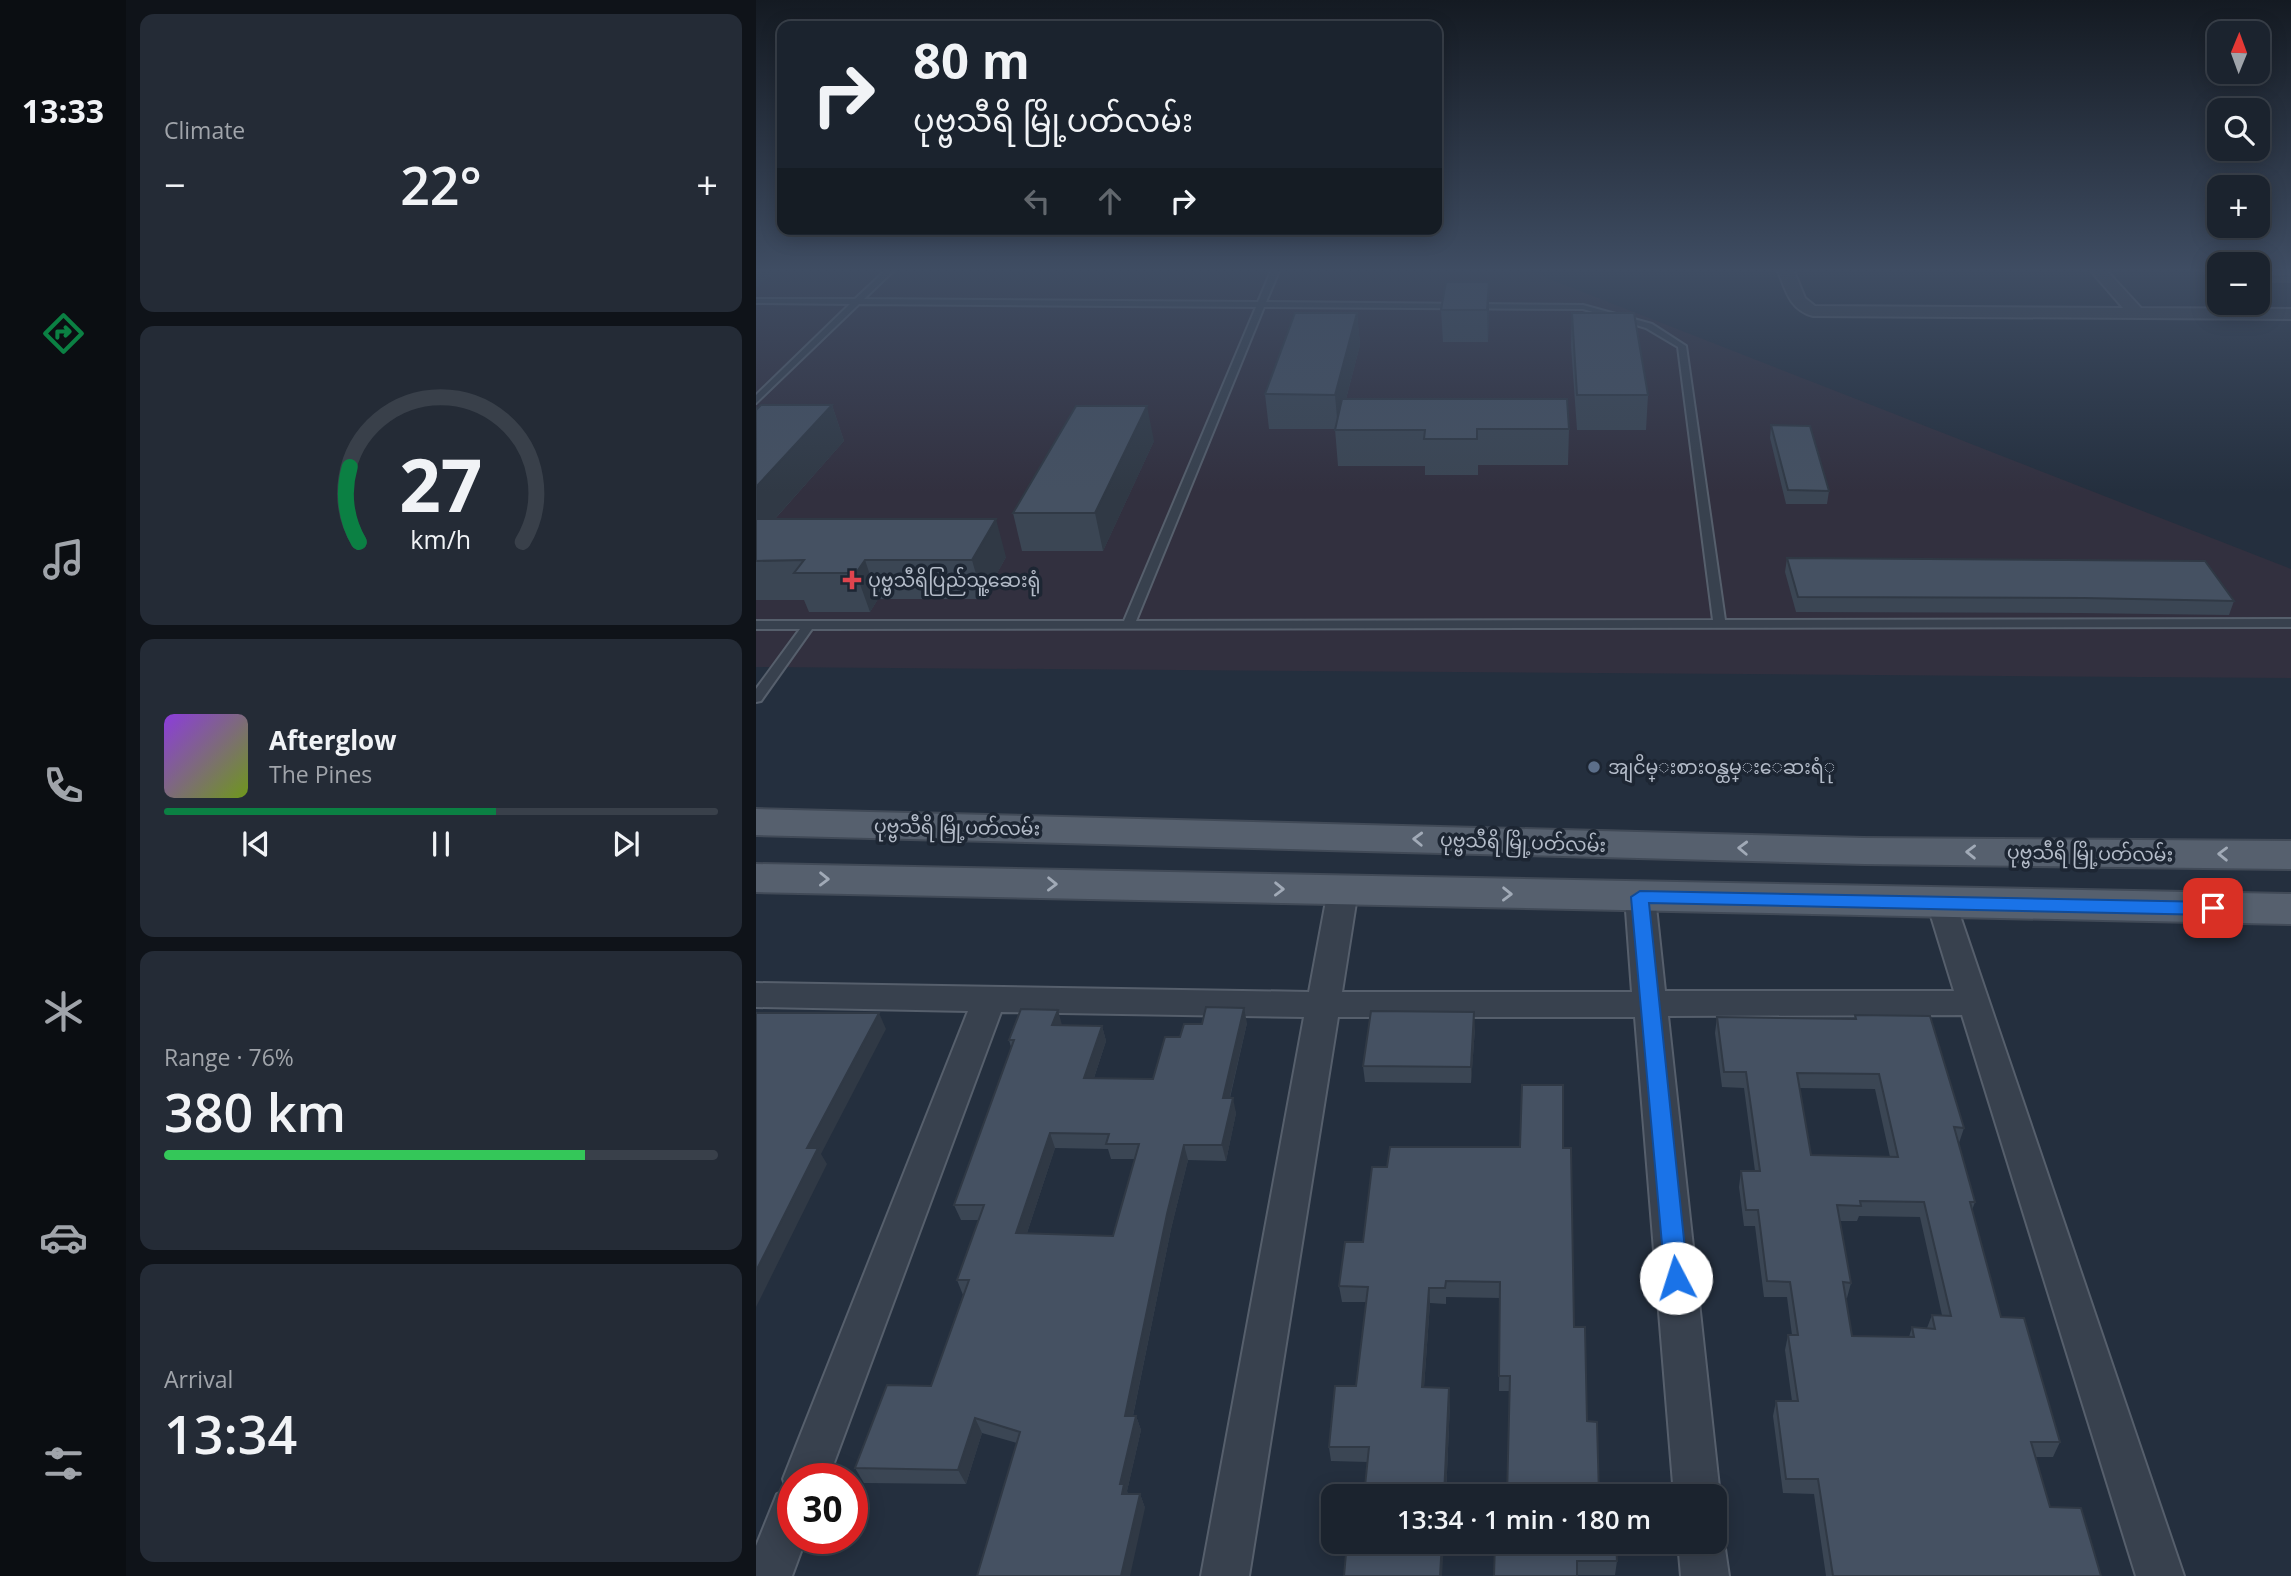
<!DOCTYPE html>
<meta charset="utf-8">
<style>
body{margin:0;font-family:"Open Sans","Noto Sans Myanmar",sans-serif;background:#242b36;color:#f1f3f6;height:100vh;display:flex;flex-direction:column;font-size:26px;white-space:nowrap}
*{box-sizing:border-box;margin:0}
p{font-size:23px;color:#a0a4aa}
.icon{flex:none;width:38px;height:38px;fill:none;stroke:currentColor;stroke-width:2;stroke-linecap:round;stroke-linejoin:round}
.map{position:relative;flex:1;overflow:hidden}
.drawer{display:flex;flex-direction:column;gap:14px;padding:14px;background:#0f1319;width:630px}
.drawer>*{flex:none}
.banner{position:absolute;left:21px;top:21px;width:665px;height:214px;border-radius:14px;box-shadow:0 4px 18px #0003,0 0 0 2px #39404a;background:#1b232e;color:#f1f3f6;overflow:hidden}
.needle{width:46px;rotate:1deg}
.tools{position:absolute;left:1451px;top:21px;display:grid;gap:14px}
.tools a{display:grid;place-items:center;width:63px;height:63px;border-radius:14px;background:#1b232e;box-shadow:0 4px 18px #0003,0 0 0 2px #39404a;font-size:35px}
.speed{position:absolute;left:21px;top:1463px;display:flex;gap:14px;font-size:35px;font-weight:700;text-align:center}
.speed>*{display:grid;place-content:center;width:91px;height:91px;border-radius:50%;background:#1b232e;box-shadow:0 4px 18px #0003,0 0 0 2px #39404a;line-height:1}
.speed .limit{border:10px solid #d22;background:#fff;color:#111}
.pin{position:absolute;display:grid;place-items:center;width:60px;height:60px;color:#fff;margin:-30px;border-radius:14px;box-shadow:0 4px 10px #0006}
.me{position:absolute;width:77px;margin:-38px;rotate:355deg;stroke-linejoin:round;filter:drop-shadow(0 0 5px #0008)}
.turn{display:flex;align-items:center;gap:24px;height:147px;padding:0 21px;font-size:32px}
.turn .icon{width:91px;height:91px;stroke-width:2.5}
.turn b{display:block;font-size:49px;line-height:60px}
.lanes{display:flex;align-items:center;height:66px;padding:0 21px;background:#0003;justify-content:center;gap:35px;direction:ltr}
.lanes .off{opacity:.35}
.big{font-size:52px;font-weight:600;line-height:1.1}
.drawer .tile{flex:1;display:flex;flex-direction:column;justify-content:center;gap:10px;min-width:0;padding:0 24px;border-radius:14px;background:#242b36}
.drawer .dial{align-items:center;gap:0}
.dial svg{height:182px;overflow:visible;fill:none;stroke:#39404a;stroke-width:7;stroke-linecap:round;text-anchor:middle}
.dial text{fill:#f1f3f6;stroke:none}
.song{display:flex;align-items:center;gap:21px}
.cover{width:84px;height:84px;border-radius:10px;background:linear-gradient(135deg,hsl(270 70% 55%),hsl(80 70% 35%))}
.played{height:7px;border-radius:4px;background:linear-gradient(90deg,#0b8043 60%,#39404a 60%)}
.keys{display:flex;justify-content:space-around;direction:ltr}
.heat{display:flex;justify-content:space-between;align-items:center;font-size:38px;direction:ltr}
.charge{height:10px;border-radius:5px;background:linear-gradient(90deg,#34c759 76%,#39404a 0)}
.trip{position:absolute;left:565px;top:1484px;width:406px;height:70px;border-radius:14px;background:#1b232e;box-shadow:0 4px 18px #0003,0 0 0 2px #39404a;font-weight:600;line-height:70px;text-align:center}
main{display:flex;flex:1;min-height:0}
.tabs{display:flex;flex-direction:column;width:126px;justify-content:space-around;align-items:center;background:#0b0e12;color:#a0a4aa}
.tabs .icon{width:49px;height:49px}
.tabs .current{color:#0b8043}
.tabs b{font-size:32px;color:#f1f3f6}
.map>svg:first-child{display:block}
.medical{fill:#32303f}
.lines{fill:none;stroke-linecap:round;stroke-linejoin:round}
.lane-casing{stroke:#565f6c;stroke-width:4}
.street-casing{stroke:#565f6c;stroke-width:4}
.primary-casing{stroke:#414a57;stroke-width:4}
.lane{fill:#38414e;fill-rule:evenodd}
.street{fill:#38414e;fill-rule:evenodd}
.primary{fill:#56606e;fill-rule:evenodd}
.wall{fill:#3b4654;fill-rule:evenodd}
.shaded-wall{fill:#303945}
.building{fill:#455162;stroke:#303945;stroke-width:2;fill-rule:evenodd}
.oneway{stroke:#a1aab7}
.route{fill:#1a73e8;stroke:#114b97;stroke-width:2}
.health-dot{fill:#e0444e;stroke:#1d2633;stroke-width:2.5}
.service-dot{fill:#5c6f8a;stroke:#1d2633;stroke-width:2.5}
.labels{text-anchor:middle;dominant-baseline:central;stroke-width:7;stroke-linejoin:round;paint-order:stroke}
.poi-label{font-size:19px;fill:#b4bcc9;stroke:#1d2633;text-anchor:start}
.street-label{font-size:19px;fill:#b4bcc9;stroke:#1d2633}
</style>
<main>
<nav class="tabs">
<b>13:33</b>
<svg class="icon current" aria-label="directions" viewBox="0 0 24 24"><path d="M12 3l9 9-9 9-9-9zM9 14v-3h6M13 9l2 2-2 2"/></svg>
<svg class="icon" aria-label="music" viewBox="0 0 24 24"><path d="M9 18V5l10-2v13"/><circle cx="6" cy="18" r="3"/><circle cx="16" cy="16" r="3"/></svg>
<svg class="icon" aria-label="phone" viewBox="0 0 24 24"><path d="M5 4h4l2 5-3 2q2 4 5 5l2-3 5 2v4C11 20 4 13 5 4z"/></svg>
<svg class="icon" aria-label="climate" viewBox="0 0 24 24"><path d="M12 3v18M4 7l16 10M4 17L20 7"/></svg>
<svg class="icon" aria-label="car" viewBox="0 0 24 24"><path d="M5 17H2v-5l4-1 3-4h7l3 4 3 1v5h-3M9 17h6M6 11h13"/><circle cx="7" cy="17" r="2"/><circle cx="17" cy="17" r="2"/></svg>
<svg class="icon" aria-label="filters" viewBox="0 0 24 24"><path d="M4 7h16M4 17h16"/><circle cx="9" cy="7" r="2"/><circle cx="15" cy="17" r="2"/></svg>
</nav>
<section class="drawer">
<div class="tile"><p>Climate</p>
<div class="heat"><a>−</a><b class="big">22°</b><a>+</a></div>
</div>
<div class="tile dial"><svg viewBox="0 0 100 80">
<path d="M14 69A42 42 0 1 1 86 69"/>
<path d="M14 69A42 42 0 0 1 10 36" stroke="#0b8043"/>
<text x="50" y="56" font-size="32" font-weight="700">27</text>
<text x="50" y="72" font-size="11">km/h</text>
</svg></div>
<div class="tile">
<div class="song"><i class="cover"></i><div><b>Afterglow</b><p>The Pines</p></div></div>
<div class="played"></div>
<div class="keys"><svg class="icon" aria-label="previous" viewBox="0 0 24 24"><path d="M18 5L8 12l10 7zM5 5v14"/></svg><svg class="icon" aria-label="pause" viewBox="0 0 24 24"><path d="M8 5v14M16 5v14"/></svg><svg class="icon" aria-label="next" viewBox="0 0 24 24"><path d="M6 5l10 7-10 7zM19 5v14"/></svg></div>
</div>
<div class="tile"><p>Range · 76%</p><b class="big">380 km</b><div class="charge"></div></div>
<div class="tile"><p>Arrival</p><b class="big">13:34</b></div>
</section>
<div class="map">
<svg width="1535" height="1576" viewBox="0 0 1535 1576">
<rect width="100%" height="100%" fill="#242f3e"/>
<path class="medical" d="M 0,271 L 773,271 L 1535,569 L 1535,678 L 0,667 Z"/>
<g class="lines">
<defs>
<path id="lane" d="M 129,271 L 137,271 L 108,299 L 502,302 L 515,271 L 523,271 L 510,302 L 827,305 L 896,324 L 930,346 L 969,620 L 1535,619 L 1535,627 L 56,629 L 5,701 L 0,702 L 0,689 L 44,629 L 0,629 L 0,621 L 368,621 L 500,307 L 103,304 L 0,403 L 0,395 L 94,304 L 0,303 L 0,299 L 99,299 ZM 508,307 L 827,309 L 890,328 L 922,347 L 957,620 L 380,621 Z"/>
<path id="street" d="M 1022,271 L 1038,271 L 1049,298 L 1059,306 L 1367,308 L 1335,271 L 1351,271 L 1385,308 L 1535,309 L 1535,319 L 1057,316 C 1034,310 1030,291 1022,271 Z
M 587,880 L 598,883 L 602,890 L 586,992 L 876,992 L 869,897 L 873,890 L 884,886 L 895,890 L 899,897 L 909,991 L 1198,991 L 1171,903 L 1175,895 L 1186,892 L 1197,895 L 1428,1576 L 1380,1576 L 1206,1015 L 912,1016 L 964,1496 L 959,1507 L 959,1496 L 918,1496 L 879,1017 L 582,1017 L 493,1576 L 445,1576 L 548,1017 L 245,1012 L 72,1479 L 37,1479 L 37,1538 L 50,1538 L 36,1576 L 0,1576 L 0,1546 L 21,1494 L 31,1490 L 27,1479 L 212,1011 L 0,1007 L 0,983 L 553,992 L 572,890 L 576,883 Z
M 959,1525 L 968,1542 L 973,1576 L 925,1576 L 922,1542 L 959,1542 Z"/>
<path id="primary" d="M 0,809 L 1108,838 L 1535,841 L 1535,869 L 1108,864 L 0,835 Z
M 0,864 L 1535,894 L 1535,924 L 0,892 Z"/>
</defs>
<use href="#lane" class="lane-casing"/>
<use href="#street" class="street-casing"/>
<use href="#primary" class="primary-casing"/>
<use href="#lane" class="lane"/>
<use href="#street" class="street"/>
<use href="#primary" class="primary"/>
</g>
<path class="wall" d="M 1502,271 L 1535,271 L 1535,283 L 1502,283 Z
M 733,282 L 733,314 L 732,342 L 687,342 L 685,310 Z
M 601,313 L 604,345 L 590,399 L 813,429 L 812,465 L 722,465 L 722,475 L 669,475 L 669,466 L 582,466 L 579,429 L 513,429 L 509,394 Z
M 816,313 L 892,395 L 890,430 L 821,430 L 815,346 Z
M 76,405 L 88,441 L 19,519 L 250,557 L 227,599 L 122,599 L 114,612 L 53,612 L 48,600 L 0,600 L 0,410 Z
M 1015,425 L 1073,491 L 1071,504 L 1030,504 L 1014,438 Z
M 398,441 L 347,551 L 266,551 L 257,513 Z
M 1031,558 L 1478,601 L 1473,615 L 1323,613 L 1040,612 L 1029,572 Z
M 1099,1015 L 1208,1128 L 1203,1143 L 1219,1202 L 1216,1210 L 1245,1317 L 1304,1442 L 1297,1457 L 1280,1457 L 1294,1507 L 1345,1576 L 1070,1576 L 1058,1494 L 1027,1493 L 1017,1416 L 1020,1401 L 1036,1401 L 1029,1350 L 1032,1335 L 1036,1335 L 1031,1297 L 1008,1297 L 999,1226 L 988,1226 L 983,1187 L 985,1171 L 999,1171 L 988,1088 L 966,1087 L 959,1033 L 961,1017 L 1098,1019 ZM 1043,1088 L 1119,1089 L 1134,1157 L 1055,1155 ZM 1103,1216 L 1164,1217 L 1186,1315 L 1176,1315 L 1171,1328 L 1156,1327 L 1153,1337 L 1096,1336 L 1089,1298 L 1091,1298 L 1095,1283 L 1084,1221 L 1101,1221 Z
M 491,1023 L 474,1098 L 480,1113 L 470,1161 L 432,1160 L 415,1229 L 377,1416 L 380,1416 L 385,1430 L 371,1491 L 372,1494 L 384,1494 L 389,1508 L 261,1443 L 226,1433 L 210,1484 L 108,1483 L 99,1468 L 175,1386 L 207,1295 L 201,1280 L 223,1220 L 205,1220 L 198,1205 L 255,1047 L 253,1040 L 306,1025 L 346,1026 L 350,1041 L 338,1078 L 397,1079 L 424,1037 ZM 299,1148 L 352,1149 L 355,1159 L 379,1159 L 357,1236 L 271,1233 Z
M 719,1028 L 715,1083 L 609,1082 L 607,1066 Z
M 807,1148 L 818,1327 L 831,1421 L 754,1391 L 743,1391 L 744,1298 L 690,1297 L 690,1304 L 674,1303 L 668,1387 L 694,1403 L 690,1496 L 608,1496 L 612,1462 L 575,1461 L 573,1447 L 600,1386 L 610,1302 L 586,1302 L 583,1286 L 607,1242 L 631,1167 Z
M 739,1542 L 861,1561 L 859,1575 L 821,1575 Z"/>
<path class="shaded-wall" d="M 0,271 L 21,271 L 0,288 Z
M 733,282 L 733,314 L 732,342 L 731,310 Z
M 601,313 L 604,345 L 582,429 L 579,395 Z
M 76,405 L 88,441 L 0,540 L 0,487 Z
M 391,406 L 398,441 L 347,551 L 339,513 Z
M 240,519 L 250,557 L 227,599 L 216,560 Z
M 109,560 L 122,599 L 114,612 L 100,573 Z
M 488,1008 L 491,1023 L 470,1113 L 467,1098 Z
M 302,1010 L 306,1025 L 296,1025 Z
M 718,1012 L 719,1028 L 715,1083 L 715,1067 Z
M 123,1013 L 130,1029 L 65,1154 L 71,1164 L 0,1307 L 0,1271 L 51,1148 Z
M 346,1026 L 350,1041 L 333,1093 L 328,1078 Z
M 477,1098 L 480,1113 L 470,1161 L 466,1145 Z
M 294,1133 L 299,1148 L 266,1248 L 260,1233 Z
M 428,1145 L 432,1160 L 415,1229 L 374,1430 L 369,1416 L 411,1214 Z
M 673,1288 L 674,1303 L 667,1402 L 666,1387 Z
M 693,1388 L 694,1403 L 690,1496 L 688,1496 Z
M 380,1416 L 385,1430 L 371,1491 L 374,1498 L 366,1494 L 364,1484 Z
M 219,1418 L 226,1433 L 210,1484 L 202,1470 Z
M 384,1494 L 389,1508 L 374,1576 L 365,1576 Z
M 686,1542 L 688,1542 L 686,1576 L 684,1576 Z"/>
<path class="building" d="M 1502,271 L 1535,271 L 1535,276 L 1502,277 Z
M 690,282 L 733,282 L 731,310 L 685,310 Z
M 539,313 L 601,313 L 579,395 L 509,394 Z
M 816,313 L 878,313 L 892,395 L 821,395 Z
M 586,399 L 811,399 L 813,429 L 721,429 L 721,439 L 668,439 L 669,430 L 579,430 Z
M 5,405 L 76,405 L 0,487 L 0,410 Z
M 320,406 L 391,406 L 339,513 L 257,513 Z
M 1015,425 L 1054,426 L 1073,491 L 1032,490 Z
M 0,519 L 240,519 L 216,560 L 109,560 L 100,573 L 38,573 L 48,560 L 0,561 Z
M 1031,558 L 1449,561 L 1478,601 L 1328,598 L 1042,597 Z
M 450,1007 L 488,1008 L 467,1098 L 477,1098 L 466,1145 L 428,1145 L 411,1214 L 369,1416 L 380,1416 L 364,1484 L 368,1484 L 366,1494 L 384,1494 L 365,1576 L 221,1576 L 264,1432 L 219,1418 L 202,1470 L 99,1468 L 131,1385 L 175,1386 L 213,1280 L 201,1280 L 228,1205 L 198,1205 L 258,1040 L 253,1040 L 265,1009 L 302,1010 L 296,1025 L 346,1026 L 328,1078 L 397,1079 L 409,1037 L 424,1037 L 428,1024 L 446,1024 ZM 294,1133 L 353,1134 L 350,1144 L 383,1144 L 357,1236 L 260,1233 Z
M 615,1011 L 718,1012 L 715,1067 L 607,1066 Z
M 0,1013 L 123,1013 L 51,1148 L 62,1148 L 0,1271 Z
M 1099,1015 L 1174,1016 L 1208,1128 L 1198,1127 L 1219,1202 L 1214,1202 L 1245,1317 L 1268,1318 L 1304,1442 L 1275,1442 L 1294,1507 L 1325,1508 L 1345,1576 L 1077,1576 L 1062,1479 L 1030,1479 L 1020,1401 L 1042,1401 L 1032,1335 L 1042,1335 L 1034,1282 L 1011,1281 L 1002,1210 L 990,1210 L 985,1171 L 1004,1171 L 990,1072 L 968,1072 L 961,1017 L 1100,1019 ZM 1041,1073 L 1123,1074 L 1142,1157 L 1055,1155 ZM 1104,1201 L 1168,1202 L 1195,1316 L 1176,1315 L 1179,1329 L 1156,1327 L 1158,1337 L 1096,1336 L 1087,1282 L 1095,1283 L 1081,1205 L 1105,1206 Z
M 766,1085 L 807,1085 L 807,1148 L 815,1148 L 818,1327 L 829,1327 L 831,1421 L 841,1422 L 843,1496 L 751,1496 L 754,1376 L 743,1376 L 744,1282 L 690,1281 L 689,1288 L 673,1288 L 666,1387 L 693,1388 L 688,1496 L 608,1496 L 613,1447 L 573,1447 L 579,1386 L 600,1386 L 612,1287 L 583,1286 L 589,1242 L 607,1242 L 616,1167 L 631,1167 L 634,1147 L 764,1147 Z
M 591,1542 L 686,1542 L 684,1576 L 588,1576 Z
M 739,1542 L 860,1542 L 861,1561 L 821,1561 L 821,1576 L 738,1576 Z"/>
<defs><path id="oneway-chevron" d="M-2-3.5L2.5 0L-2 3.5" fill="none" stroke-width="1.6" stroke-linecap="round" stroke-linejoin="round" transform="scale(1.75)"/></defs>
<g class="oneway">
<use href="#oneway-chevron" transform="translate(662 839) rotate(-178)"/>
<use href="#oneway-chevron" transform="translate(987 848) rotate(-178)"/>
<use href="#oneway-chevron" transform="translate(1215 852) rotate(-179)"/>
<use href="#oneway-chevron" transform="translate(1467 854) rotate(-179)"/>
<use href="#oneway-chevron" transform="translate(68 879) rotate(1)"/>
<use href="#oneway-chevron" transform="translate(296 884) rotate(1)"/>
<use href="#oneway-chevron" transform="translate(523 889) rotate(1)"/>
<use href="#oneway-chevron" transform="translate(751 894) rotate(1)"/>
</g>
<linearGradient id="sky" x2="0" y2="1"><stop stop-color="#141a22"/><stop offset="0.55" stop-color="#3f4d63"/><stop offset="1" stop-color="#3f4d63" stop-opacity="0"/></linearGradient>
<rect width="1535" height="492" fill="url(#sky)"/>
<path class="route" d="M 884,891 L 1457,902 L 1465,908 L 1457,915 L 893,903 L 932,1278 L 928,1285 L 920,1288 L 912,1285 L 909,1278 L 875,897 Z"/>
<path class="health-dot" d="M92.5 569.5h7v7h7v7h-7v7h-7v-7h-7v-7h7z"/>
<circle class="service-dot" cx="838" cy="767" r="7"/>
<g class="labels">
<g class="poi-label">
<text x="112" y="580">ပုဗ္ဗသီရိပြည်သူ့ဆေးရုံ</text>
<text x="852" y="767">အျငိမ္းစားဝန္ထမ္းေဆးရံု</text>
</g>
<g class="street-label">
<text transform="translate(201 827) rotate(1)">ပုဗ္ဗသီရိ မြို့ပတ်လမ်း</text>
<text transform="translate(767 842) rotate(2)">ပုဗ္ဗသီရိ မြို့ပတ်လမ်း</text>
<text transform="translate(1334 853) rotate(1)">ပုဗ္ဗသီရိ မြို့ပတ်လမ်း</text>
</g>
</g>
</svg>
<div class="tools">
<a><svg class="needle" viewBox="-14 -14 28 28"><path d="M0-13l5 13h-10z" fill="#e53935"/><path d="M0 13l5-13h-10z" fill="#a0a4aa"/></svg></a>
<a><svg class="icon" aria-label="search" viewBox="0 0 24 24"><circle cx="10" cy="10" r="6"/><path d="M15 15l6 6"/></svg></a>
<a>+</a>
<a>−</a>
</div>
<div class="speed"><div class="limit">30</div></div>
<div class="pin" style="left:1457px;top:908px;background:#d93025"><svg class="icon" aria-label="arrive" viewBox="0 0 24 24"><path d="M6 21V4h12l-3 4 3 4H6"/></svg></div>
<svg class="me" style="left:920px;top:1278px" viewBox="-20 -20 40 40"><circle r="19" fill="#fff"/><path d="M0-13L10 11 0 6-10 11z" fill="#1a73e8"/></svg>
<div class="trip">13:34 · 1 min · 180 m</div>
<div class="banner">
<div class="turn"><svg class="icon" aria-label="right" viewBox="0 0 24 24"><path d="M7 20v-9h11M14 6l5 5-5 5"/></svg><div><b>80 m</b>ပုဗ္ဗသီရိ မြို့ပတ်လမ်း</div></div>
<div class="lanes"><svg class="icon off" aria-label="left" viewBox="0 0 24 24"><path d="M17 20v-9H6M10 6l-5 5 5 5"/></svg><svg class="icon off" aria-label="ahead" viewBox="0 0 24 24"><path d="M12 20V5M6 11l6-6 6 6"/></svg><svg class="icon" aria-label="right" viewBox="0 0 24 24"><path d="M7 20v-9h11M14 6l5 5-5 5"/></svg></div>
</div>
</div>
</main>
